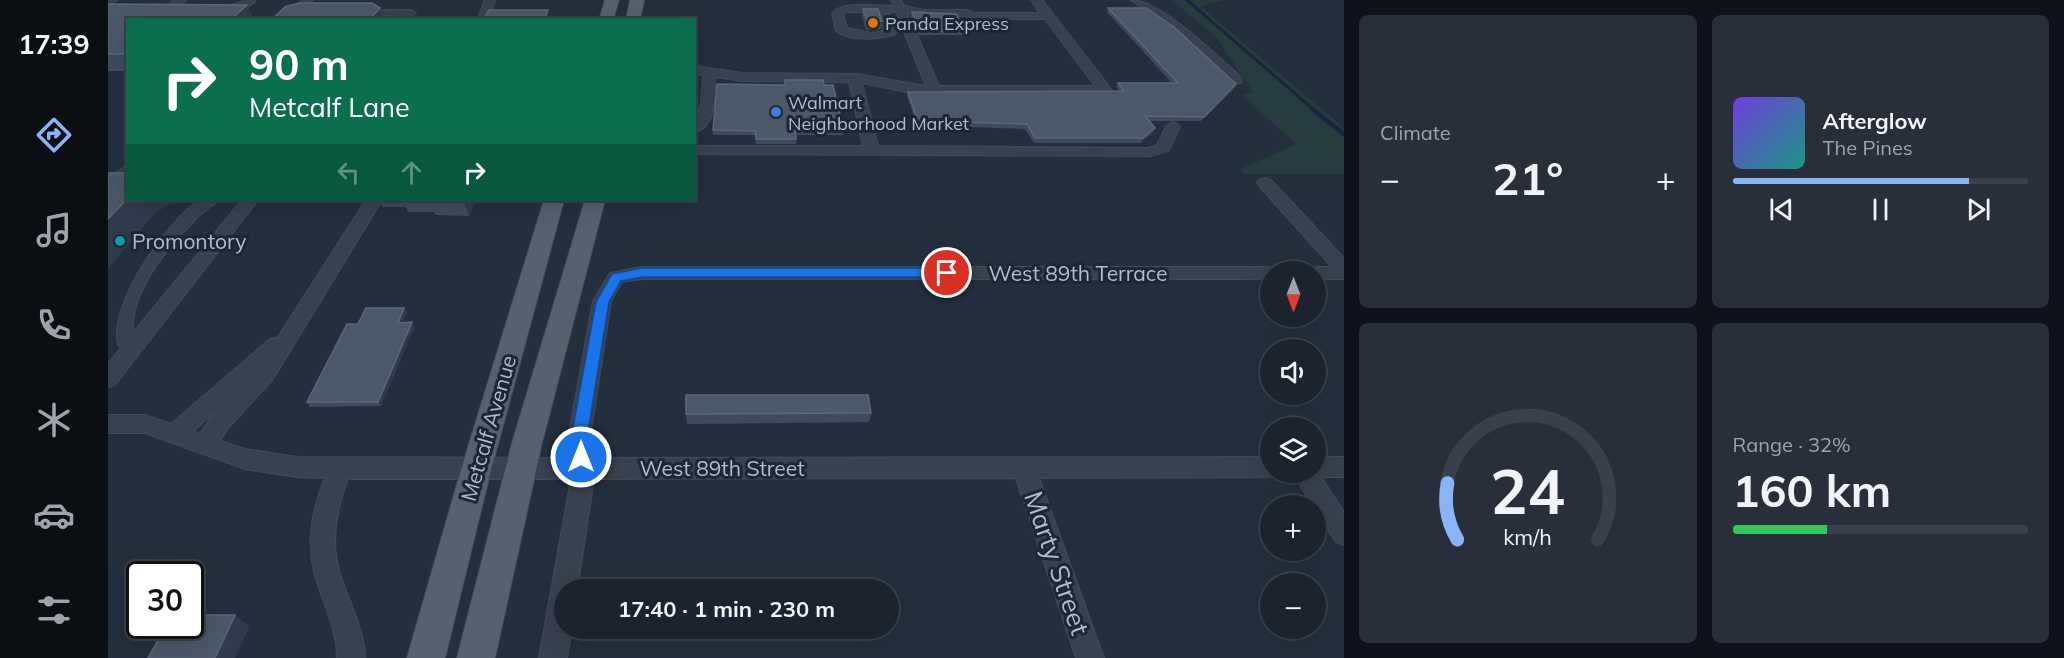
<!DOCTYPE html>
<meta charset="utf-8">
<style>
body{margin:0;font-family:Mulish,sans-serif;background:#282f3a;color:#f1f3f6;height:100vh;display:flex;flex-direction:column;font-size:22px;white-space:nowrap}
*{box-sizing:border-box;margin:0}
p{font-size:20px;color:#a0a4aa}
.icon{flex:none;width:33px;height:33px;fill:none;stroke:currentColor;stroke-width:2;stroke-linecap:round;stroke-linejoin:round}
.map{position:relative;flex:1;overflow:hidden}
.panel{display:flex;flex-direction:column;gap:15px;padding:15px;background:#0f1319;width:720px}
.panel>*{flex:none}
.banner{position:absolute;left:18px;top:18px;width:570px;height:183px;border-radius:0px;box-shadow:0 6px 24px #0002,0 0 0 2px #39404a;background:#0b6e4f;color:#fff;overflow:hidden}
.needle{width:39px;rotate:180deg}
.tools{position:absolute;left:1152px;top:261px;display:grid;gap:12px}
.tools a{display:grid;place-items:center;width:66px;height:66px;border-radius:50%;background:#1b232e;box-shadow:0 6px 24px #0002,0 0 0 2px #39404a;font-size:30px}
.speed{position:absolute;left:18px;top:561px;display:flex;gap:12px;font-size:30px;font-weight:700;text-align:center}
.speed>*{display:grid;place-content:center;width:78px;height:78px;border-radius:50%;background:#1b232e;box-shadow:0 6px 24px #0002,0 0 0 2px #39404a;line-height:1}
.speed .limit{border:3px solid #111;border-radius:9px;background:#fff;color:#111}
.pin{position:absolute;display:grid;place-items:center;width:51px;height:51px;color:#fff;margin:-26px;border:3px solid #fff;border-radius:50%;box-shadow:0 2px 6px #0007}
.me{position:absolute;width:66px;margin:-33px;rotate:0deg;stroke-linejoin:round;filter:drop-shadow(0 0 4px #0008)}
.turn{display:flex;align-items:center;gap:21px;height:126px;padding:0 24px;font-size:27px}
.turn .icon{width:78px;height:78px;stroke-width:2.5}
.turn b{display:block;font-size:42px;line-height:51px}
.lanes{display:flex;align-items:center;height:57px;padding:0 24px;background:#0003;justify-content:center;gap:30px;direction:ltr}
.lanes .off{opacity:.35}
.big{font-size:45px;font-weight:700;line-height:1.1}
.panel .widget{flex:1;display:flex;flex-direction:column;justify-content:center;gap:9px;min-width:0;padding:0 21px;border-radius:9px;background:#282f3a}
.panel .dial{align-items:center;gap:0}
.dial svg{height:156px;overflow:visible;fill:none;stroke:#39404a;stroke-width:7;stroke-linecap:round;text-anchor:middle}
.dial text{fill:#f1f3f6;stroke:none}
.song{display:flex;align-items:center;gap:18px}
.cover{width:72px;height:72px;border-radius:9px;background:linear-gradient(135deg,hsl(260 70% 55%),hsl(170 70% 35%))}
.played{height:6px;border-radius:3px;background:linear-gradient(90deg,#8ab4f8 80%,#39404a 80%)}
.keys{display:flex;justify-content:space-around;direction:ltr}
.heat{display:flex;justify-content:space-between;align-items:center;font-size:33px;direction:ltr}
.charge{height:9px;border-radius:4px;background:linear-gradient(90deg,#34c759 32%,#39404a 0)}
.panel .tiles{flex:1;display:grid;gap:15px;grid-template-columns:repeat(2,1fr)}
.trip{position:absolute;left:446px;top:579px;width:345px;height:60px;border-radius:30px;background:#1b232e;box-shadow:0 6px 24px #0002,0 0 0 2px #39404a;font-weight:700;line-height:60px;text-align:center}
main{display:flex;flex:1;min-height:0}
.dock{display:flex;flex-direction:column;width:108px;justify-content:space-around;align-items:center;background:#0b0e12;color:#a0a4aa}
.dock .icon{width:42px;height:42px}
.dock .selected{color:#8ab4f8}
.dock b{font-size:27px;color:#f1f3f6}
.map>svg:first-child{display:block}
.green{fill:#263c3f}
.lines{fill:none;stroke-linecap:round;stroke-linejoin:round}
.stream-far1{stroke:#17263c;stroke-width:3}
.stream{stroke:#17263c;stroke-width:4.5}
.minor-casing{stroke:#414a57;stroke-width:2}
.major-casing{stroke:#414a57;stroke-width:2}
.minor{fill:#38414e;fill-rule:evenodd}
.major{fill:#56606e;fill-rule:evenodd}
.wall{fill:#3f4b5c}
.shaded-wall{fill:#2f3b4b}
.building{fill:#4b5868;stroke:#5c6777;stroke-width:1.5}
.route{fill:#1a73e8;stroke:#114b97;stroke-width:1.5}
.food-dot{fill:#e8710a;stroke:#1d2633;stroke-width:2}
.shop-dot{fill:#3f7fe0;stroke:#1d2633;stroke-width:2}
.culture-dot{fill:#0f9aa8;stroke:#1d2633;stroke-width:2}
.labels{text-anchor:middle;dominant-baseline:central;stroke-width:6;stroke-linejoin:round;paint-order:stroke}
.far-poi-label{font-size:18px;fill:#b4bcc9;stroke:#1d2633;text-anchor:start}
.poi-label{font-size:21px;fill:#b4bcc9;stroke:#1d2633;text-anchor:start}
.street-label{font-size:21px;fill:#b4bcc9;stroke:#1d2633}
.near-street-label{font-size:26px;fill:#b4bcc9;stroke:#1d2633}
</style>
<main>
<nav class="dock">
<b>17:39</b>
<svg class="icon selected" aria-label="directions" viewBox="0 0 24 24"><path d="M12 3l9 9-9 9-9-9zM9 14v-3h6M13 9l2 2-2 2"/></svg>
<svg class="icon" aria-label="music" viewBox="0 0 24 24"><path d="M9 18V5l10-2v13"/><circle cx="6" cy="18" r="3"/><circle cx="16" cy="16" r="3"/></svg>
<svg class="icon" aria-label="phone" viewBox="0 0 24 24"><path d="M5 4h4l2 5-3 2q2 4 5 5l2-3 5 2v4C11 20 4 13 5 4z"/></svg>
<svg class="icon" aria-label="climate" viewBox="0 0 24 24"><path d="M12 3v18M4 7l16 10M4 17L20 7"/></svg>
<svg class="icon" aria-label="car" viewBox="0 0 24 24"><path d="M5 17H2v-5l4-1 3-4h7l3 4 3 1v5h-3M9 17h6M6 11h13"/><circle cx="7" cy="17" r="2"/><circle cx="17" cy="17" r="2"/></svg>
<svg class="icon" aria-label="filters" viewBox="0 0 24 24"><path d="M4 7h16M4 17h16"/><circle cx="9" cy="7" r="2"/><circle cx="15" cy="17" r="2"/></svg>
</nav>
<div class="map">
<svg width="1236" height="658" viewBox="0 0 1236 658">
<rect width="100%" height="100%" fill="#242f3e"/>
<path class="green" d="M 1064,0 L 1117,0 L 1092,6 L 1236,128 L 1236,174 L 1136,174 L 1133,169 L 1188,144 L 1134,95 L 1145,92 L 1109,38 Z"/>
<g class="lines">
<path class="stream-far1" d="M 1079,0 L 1206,110"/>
<path class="stream" d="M 1204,109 L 1236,134"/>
<defs>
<path id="minor" d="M 0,0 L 9,0 L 0,6 Z
M 66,0 L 78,0 L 67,10 L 59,10 L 59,6 Z
M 136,0 L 148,0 C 138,11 120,20 107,10 C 115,3 125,8 136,0 Z
M 194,0 L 205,0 L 185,20 L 173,20 Z
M 377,0 L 387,0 L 380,20 L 369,20 Z
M 783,0 L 793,0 L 796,6 L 816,10 L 859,10 L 866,13 L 932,13 L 923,0 L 934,0 L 1004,90 L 997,94 L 808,94 L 754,83 L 770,146 L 1041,148 L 1049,145 L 1058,126 L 1065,122 L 1072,126 L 1062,148 L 1060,151 L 1042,156 L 586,154 L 586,146 L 755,146 L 741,82 L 635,81 L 607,77 C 607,95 609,127 586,133 L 586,121 L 593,104 L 595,75 L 586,74 L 586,66 L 635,73 L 748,74 L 818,86 L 788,12 L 781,12 L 788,33 L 786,35 C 769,39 742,42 728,31 L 724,13 C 737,0 767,6 785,6 ZM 738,12 L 770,12 L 776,31 L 763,33 L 739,28 L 735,14 ZM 799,12 L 815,16 L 857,16 L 864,19 L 937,19 L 987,86 L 831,86 Z
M 1023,0 C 1053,0 1109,56 1133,77 L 1134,80 L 1133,83 L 1123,83 L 1073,34 Z
M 249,10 L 303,10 L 308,13 L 303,16 L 245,15 L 244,13 Z
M 20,165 L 20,176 L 10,176 L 7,173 Z
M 1157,178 L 1163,180 L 1236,258 L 1236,279 L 1208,279 L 1208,272 L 1200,272 L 1208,267 L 1224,267 L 1151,186 L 1149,183 L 1151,180 Z
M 91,200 L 110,200 C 105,206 98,209 92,215 C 62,244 22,289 25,333 L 134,200 L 150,200 L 7,385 L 0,387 L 0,364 L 14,347 L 10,345 C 0,304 59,222 91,200 Z
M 258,200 L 274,200 L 165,379 L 120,428 L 112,441 L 137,449 L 189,457 L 462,458 L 459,444 L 485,301 L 502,273 L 534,267 L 1162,267 L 1170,272 L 1162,272 L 1162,279 L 534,279 L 514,282 L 503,301 L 481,444 L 485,458 L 1162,457 L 1162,472 L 1171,472 L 1162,477 L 931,478 L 996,658 L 968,658 L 908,478 L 486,479 L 469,590 L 456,590 L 456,628 L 464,628 L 459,658 L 431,658 L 463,479 L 240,479 C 228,510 222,542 232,574 C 241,603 256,627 257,658 L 229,658 C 229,634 220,613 212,591 C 197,552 201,517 217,478 L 189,477 L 137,469 L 37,433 L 0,433 L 0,415 L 37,415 L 63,424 L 162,339 L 170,337 ZM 119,401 L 104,416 L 92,434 L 85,431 Z
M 1208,457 L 1236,457 L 1236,477 L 1213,477 L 1236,512 L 1236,545 L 1227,541 L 1208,510 L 1208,506 L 1204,506 L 1185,472 L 1208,472 Z"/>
<path id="major" d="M 497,0 L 511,0 L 505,20 L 491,20 Z
M 522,0 L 536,0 L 532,20 L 518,20 Z
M 436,200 L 456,200 L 383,470 L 337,658 L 299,658 L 353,470 Z
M 477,200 L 497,200 L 434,443 L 387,658 L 349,658 L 404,443 Z"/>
</defs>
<use href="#minor" class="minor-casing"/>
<use href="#major" class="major-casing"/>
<use href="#minor" class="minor"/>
<use href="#major" class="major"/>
</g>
<path class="wall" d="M 0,4 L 139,5 L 146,20 L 20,20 L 20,71 L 0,71 Z
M 1000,8 L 1128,84 L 1126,89 L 1093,121 L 1041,121 L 1045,133 L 1033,143 L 926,143 L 917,129 L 809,125 L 799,96 L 800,92 L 1011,91 L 1008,87 L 1010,83 L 1064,83 L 999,12 Z
M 755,9 L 774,21 L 773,29 L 758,30 L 754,17 Z
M 804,12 L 858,31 L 856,35 L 811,35 L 803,16 Z
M 677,80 L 716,85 L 736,131 L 735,135 L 688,135 L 688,144 L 648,144 L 647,135 L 605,135 L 605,130 L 677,85 Z
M 271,200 L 368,200 L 361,216 L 328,215 L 326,212 L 300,212 L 298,207 L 275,207 Z
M 299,312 L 294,322 L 304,322 L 306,327 L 273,406 L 202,407 L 199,402 L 250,324 Z
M 763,413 L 761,422 L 579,424 L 578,414 Z"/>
<path class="shaded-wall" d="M 139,5 L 146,20 L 122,20 Z
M 272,8 L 276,20 L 261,20 Z
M 440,10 L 441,20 L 436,20 Z
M 1128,84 L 1126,89 L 1093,121 L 1096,117 Z
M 1047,128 L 1045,133 L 1033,143 L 1035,138 Z
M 20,198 L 20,200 L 68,200 L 47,213 L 0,269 L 0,219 Z
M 355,200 L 368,200 L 361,216 Z
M 296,308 L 299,312 L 292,327 L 290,323 Z
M 304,322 L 306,327 L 273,406 L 270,402 Z
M 127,615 L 142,626 L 127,658 L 107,658 Z"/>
<path class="building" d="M 191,3 L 264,3 L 272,8 L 261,20 L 163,20 L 177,7 Z
M 0,4 L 139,5 L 122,20 L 20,20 L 20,54 L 0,54 Z
M 1000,8 L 1038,8 L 1066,27 L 1128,84 L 1096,117 L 1037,116 L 1047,128 L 1035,138 L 927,138 L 919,124 L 810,121 L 800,92 L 1016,91 L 1010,83 L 1070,83 Z
M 755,9 L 770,9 L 774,21 L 760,22 Z
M 381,10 L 440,10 L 436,20 L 375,20 Z
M 804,12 L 848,14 L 858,31 L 812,31 Z
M 677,80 L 715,80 L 716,85 L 725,85 L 736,131 L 687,131 L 688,139 L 648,139 L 647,131 L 605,130 L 609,84 L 677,85 Z
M 0,173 L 20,173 L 20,198 L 0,219 Z
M 258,308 L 296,308 L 290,323 L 304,322 L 270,402 L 199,402 L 239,324 L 250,324 Z
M 578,395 L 760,395 L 763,413 L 578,414 Z
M 82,615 L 127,615 L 107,658 L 40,658 L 58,626 L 82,626 Z"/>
<path class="route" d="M 534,268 L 839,268 L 846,273 L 839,277 L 534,277 L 513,281 L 501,302 L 478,444 L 481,457 L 479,461 L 473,464 L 467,461 L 462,444 L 488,302 L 504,274 Z"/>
<circle class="food-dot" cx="765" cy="23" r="6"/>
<circle class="shop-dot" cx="668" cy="112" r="6"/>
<circle class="culture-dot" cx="12" cy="241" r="6"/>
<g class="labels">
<g class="far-poi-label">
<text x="777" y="23">Panda Express</text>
<text x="680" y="102">Walmart<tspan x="680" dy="21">Neighborhood Market</tspan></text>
</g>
<g class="poi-label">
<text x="24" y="241">Promontory</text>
</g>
<g class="street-label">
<text x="970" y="273">West 89th Terrace</text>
<text transform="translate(380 428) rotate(-74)">Metcalf Avenue</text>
<text x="614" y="468">West 89th Street</text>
</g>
<g class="near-street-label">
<text transform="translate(949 563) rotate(71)">Marty Street</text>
</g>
</g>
</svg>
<div class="tools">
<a><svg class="needle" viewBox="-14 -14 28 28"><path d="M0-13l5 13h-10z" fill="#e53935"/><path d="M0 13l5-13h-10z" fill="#a0a4aa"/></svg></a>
<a><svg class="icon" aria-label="sound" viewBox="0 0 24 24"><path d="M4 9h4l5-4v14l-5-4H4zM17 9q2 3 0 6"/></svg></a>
<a><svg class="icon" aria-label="layers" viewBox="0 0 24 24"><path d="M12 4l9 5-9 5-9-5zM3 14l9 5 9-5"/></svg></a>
<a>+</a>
<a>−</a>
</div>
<div class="speed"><div class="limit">30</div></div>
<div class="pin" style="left:839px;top:273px;background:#d93025"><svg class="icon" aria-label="arrive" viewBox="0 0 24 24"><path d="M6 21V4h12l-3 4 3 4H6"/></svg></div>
<svg class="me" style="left:473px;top:457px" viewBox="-20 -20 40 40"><circle r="17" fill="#1a73e8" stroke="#fff" stroke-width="3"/><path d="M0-11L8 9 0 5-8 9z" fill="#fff"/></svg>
<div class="trip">17:40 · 1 min · 230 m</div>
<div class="banner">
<div class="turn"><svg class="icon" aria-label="right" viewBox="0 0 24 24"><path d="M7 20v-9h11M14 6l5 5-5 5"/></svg><div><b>90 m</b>Metcalf Lane</div></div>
<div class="lanes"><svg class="icon off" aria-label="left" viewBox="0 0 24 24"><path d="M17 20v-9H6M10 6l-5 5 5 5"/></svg><svg class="icon off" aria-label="ahead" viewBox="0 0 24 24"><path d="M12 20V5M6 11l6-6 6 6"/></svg><svg class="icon" aria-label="right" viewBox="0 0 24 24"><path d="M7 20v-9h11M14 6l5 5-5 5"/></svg></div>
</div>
</div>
<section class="panel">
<div class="tiles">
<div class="widget"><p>Climate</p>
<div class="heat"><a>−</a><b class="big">21°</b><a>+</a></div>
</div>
<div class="widget">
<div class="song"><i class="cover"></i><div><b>Afterglow</b><p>The Pines</p></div></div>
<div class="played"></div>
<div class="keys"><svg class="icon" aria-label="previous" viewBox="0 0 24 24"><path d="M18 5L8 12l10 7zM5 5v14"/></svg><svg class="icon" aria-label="pause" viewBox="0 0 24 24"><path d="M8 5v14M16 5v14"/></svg><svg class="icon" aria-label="next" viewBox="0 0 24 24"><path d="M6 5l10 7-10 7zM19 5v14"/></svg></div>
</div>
<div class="widget dial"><svg viewBox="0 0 100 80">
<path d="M14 69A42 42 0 1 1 86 69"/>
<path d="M14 69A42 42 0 0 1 9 40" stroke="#8ab4f8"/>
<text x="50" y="56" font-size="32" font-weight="700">24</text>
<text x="50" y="72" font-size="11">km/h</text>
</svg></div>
<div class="widget"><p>Range · 32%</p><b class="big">160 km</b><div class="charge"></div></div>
</div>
</section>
</main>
